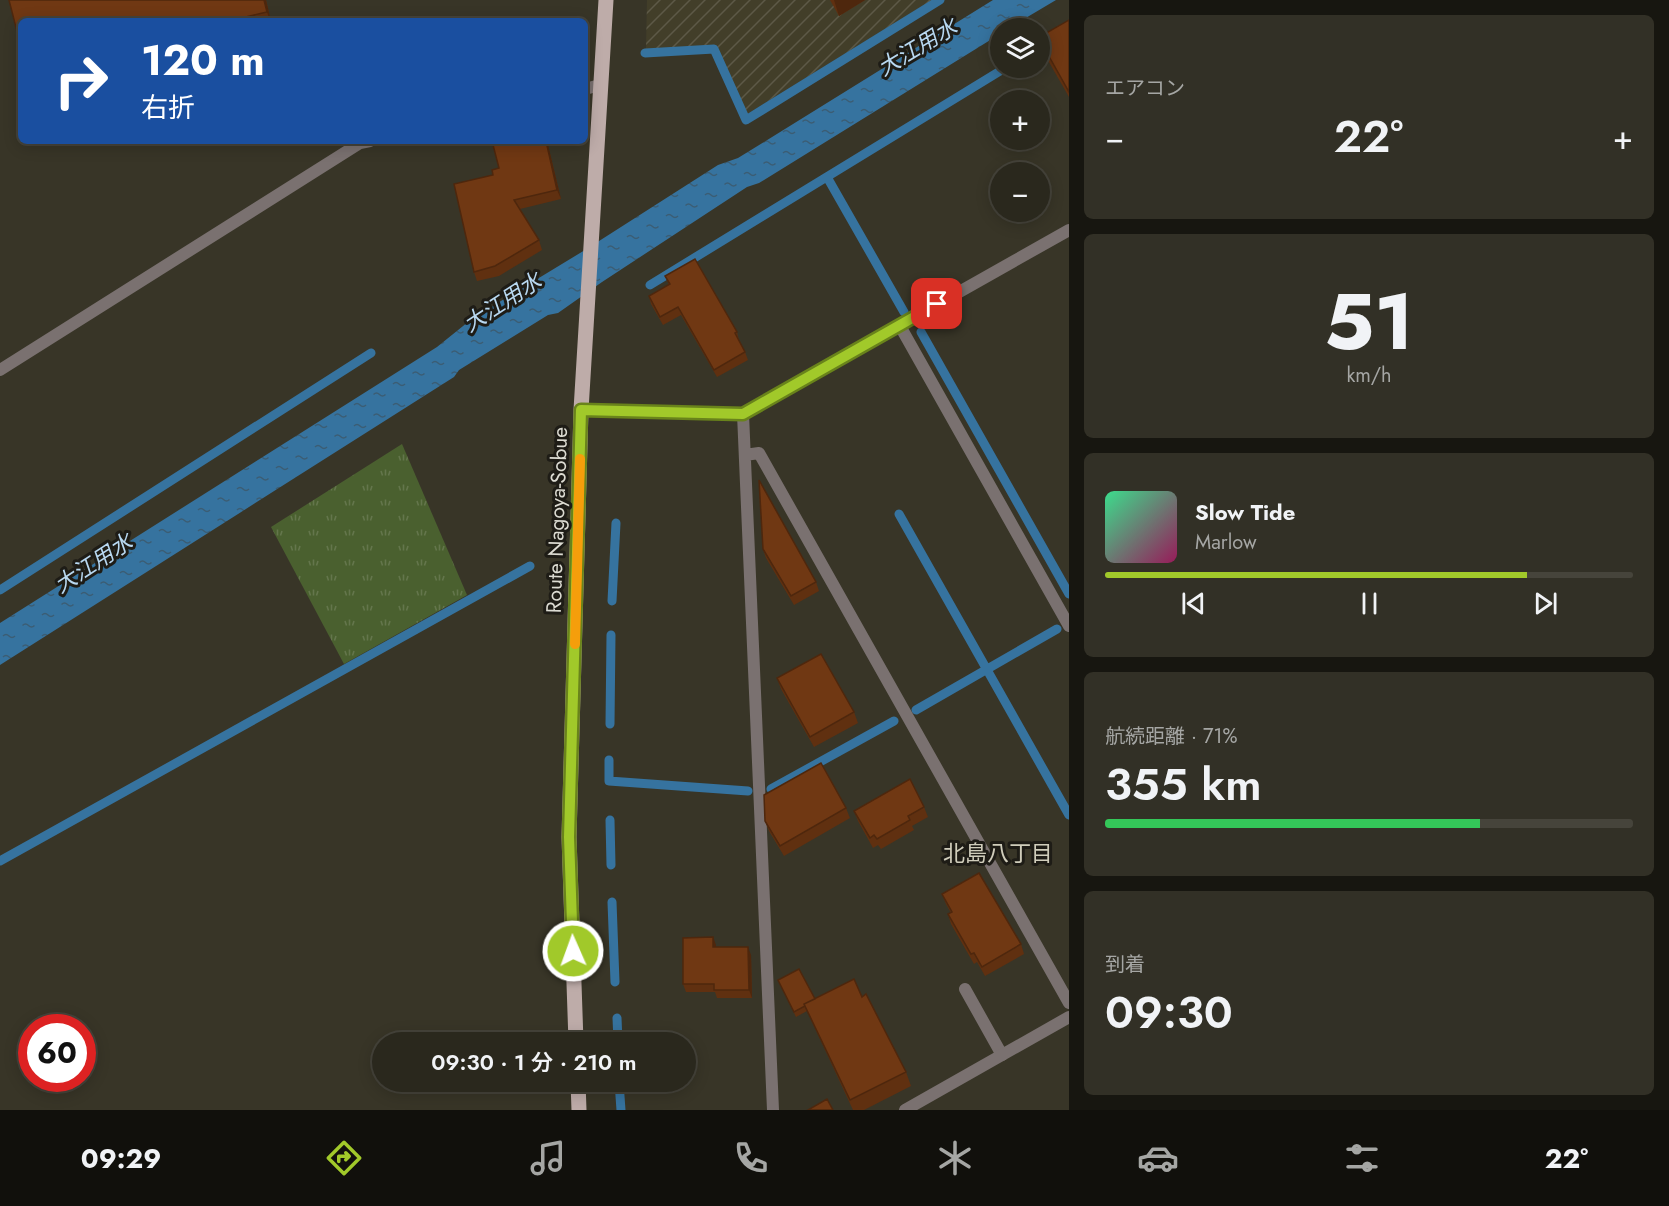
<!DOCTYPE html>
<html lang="ja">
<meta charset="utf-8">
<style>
body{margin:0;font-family:Jost,"Noto Sans JP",sans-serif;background:#323026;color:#f1f3f6;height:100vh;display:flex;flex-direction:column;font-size:22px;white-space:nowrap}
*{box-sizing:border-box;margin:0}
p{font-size:20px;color:#a5a6a4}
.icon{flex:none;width:33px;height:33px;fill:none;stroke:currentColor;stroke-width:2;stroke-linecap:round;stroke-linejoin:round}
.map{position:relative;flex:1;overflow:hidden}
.side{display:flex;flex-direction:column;gap:15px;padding:15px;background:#171610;width:600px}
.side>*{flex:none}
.top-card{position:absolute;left:18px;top:18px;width:570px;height:126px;border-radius:9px;box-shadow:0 3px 15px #0003,0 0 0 2px #46443b;background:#1a4fa0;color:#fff;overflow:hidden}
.fabs{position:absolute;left:990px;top:18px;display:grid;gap:12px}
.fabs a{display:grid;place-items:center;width:60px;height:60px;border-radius:50%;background:#2a281d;box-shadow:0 3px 15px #0003,0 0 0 2px #46443b;font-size:30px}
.speed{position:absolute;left:18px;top:1014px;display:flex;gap:12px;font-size:30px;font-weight:700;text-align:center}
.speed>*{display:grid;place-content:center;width:78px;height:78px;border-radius:50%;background:#2a281d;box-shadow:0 3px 15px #0003,0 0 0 2px #46443b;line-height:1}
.speed .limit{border:9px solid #d22;background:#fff;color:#111}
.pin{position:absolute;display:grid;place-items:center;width:51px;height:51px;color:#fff;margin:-26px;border-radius:12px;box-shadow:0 3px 9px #0006}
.me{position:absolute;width:66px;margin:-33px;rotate:358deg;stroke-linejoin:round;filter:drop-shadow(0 0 4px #0008)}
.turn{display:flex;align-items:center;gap:21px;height:126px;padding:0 24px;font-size:27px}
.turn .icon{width:78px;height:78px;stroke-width:2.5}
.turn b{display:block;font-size:42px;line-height:51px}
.big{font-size:45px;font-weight:600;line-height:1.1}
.side .card{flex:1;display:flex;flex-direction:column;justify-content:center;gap:9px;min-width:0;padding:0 21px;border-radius:9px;background:#323026}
.side .dial{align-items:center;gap:0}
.dial b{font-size:78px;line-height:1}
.song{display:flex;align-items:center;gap:18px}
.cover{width:72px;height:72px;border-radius:9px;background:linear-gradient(135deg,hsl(150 70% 55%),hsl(330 70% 35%))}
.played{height:6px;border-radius:3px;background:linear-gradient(90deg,#a1c92a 80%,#46443b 80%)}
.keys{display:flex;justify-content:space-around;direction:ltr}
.heat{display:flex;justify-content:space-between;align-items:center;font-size:33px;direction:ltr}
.charge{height:9px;border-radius:4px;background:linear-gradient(90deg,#34c759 71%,#46443b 0)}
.trip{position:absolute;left:372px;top:1032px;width:324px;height:60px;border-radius:30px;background:#2a281d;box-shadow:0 3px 15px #0003,0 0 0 2px #46443b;font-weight:600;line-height:60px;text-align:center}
.tab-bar{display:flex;height:96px;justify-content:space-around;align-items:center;background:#11100c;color:#a5a6a4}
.tab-bar .icon{width:42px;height:42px}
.tab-bar .selected{color:#a1c92a}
.tab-bar b{font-size:27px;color:#f1f3f6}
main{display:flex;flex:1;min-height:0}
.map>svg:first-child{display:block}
.industrial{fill:url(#industrial-furrows)}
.grass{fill:url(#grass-tufts)}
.water{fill:url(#water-ripples)}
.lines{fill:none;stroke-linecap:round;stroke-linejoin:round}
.stream{stroke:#36739f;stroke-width:9}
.lane{stroke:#7a7170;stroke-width:12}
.street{stroke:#7a7170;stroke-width:12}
.primary{stroke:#beaca9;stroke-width:15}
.wall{fill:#603010}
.shaded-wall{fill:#4e270d}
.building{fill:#703813;stroke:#4e270d;stroke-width:1.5}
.route-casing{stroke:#69831b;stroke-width:15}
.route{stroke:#a1c92a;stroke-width:10}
.slow{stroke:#f59e0b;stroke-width:10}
.labels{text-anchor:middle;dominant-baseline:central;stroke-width:6;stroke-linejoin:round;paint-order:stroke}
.street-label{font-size:21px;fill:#dcdbd2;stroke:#1e1c16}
.water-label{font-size:22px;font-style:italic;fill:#b8d8f1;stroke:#1e1c16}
.neighbourhood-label{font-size:22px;fill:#d0cdbb;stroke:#1e1c16}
</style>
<main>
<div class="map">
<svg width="1069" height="1110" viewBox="0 0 1069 1110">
<defs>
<pattern id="industrial-furrows" width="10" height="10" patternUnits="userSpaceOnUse" patternTransform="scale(1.5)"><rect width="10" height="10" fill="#423e29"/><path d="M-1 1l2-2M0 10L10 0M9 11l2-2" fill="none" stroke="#5d5947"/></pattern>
<pattern id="grass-tufts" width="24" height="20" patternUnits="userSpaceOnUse" patternTransform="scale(1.5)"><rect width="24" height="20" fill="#4a602f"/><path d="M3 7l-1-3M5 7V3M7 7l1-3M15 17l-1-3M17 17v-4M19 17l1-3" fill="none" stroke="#64764c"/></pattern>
<pattern id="water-ripples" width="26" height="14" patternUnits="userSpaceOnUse" patternTransform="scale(1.5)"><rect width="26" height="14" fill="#36739f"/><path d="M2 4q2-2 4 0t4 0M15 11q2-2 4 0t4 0" fill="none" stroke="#3b5d74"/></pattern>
</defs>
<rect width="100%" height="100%" fill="#383527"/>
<path class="industrial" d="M 647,0 L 932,0 L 747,114 L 716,45 L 646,49 Z"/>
<path class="grass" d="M 402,444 L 467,595 L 344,664 L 271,527 Z"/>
<path class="water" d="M 993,0 L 1056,0 L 1009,28 L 1000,28 L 1000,34 L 759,183 L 747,187 L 602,282 L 558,313 L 548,315 L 459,370 L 454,377 L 0,665 L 0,623 L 437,347 L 473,318 L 585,250 L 718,165 L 738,158 Z"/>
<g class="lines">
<path class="stream" d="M 645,53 L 714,49 L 746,120 L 940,0
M 827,177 L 904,312
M 650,285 L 1005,68
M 921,332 L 1069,594
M 899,514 L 1069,815
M 0,590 L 371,353
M 612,601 L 616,523
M 916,710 L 1057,629
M 610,724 L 611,635
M 609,760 L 609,781 L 748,791
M 771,789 L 894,721
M 610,820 L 611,865
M 0,861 L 530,566
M 612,902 L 615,982
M 617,1018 L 618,1042
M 619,1082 L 621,1110"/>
<path class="lane" d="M 965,989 L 1002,1055"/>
<path class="street" d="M 585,89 L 600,85
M 900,326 L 1069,626
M 0,370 L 360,143 L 370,141
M 581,410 L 743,414 L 1069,230
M 743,414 L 773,1110
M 745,455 L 759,453 L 1069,1003
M 905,1110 L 1069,1017"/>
<path class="primary" d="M 576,1042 L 569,837 L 581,410 L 606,0
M 578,1082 L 579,1110"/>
</g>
<path class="wall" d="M 9,0 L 266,0 L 271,21 L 21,21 Z
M 830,0 L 865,0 L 839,16 Z
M 1069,20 L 1069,97 L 1046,57 L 1041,42 L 1043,41 L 1041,36 Z
M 547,141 L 561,199 L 520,209 L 539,240 L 542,250 L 499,276 L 477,281 L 474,272 L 499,168 Z
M 665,276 L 737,332 L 739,341 L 745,352 L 748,360 L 717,377 L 681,315 L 663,325 L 651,304 L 649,296 L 669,285 Z
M 763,549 L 816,582 L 819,591 L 794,605 L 766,558 Z
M 777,678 L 854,712 L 858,723 L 814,747 L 781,689 Z
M 924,807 L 928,817 L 912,826 L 914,830 L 881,849 L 878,845 L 873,848 L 858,821 L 854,811 Z
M 846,808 L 850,818 L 784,856 L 769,831 L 765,821 Z
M 942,894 L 1021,944 L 1024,954 L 985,976 L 977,962 L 974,964 L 951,924 L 948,914 L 951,913 L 946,904 Z
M 713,937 L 716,947 L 751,955 L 752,998 L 717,998 L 715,992 L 686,992 L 683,984 Z
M 778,980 L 815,999 L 862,997 L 906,1072 L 911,1086 L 864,1110 L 853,1110 L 807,1011 L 796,1017 Z"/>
<path class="shaded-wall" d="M 264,0 L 266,0 L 271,21 L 270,21 L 267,12 Z
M 834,0 L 865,0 L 839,16 Z
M 546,141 L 547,141 L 561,199 L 557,190 Z
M 713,937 L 716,945 L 716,955 L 713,947 Z
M 748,947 L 751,955 L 752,998 L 749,990 Z"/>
<path class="building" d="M 9,0 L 264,0 L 267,12 L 229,21 L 21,21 L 21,47 Z
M 1069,20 L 1069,92 L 1041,42 L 1044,40 L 1041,36 Z
M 492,141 L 546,141 L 557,190 L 514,200 L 539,240 L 495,266 L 474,272 L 454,184 L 493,175 L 492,170 L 499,168 Z
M 695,259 L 737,332 L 735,333 L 745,352 L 714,370 L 678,307 L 660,317 L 649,296 L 670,284 L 665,276 Z
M 759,480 L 816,582 L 791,596 L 763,549 Z
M 821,654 L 854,712 L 810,737 L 777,678 Z
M 821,763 L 846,808 L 780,846 L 765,821 L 764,795 Z
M 910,779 L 924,807 L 908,816 L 910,820 L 877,839 L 874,835 L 870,838 L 854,811 Z
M 979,873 L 1021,944 L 982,967 L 974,953 L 971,954 L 948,914 L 952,912 L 942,894 Z
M 713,937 L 713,947 L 748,947 L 749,990 L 714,990 L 714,984 L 683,984 L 683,938 Z
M 799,969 L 815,999 L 804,1004 L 805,1006 L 794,1012 L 778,980 Z
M 854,979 L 862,997 L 866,994 L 906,1072 L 850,1100 L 804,1004 Z
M 827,1099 L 833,1110 L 808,1110 Z"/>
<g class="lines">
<defs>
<path id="route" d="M 573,951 L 569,837 L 581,410 L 743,414 L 937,304"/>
</defs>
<use href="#route" class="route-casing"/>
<use href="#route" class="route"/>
<path class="slow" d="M 575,644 L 580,459"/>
</g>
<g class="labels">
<g class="street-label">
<text transform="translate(557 520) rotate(-88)">Route Nagoya-Sobue</text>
</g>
<g class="water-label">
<text transform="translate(917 47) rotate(-31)">大江用水</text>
<text transform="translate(502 302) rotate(-33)">大江用水</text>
<text transform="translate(93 563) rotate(-33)">大江用水</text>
</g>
<g class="neighbourhood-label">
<text x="998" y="853">北島八丁目</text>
</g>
</g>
</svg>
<div class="fabs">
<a><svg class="icon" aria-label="layers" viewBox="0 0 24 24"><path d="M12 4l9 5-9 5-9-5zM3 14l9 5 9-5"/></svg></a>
<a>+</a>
<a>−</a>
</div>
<div class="speed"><div class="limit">60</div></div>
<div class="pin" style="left:937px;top:304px;background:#d93025"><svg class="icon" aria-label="arrive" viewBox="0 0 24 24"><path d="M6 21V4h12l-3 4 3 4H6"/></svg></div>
<svg class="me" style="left:573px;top:951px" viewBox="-20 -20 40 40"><circle r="17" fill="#a1c92a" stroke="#fff" stroke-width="3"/><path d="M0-11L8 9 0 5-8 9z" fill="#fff"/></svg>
<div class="trip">09:30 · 1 分 · 210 m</div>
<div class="top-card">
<div class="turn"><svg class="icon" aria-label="right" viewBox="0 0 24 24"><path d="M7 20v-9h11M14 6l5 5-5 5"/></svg><div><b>120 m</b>右折</div></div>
</div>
</div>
<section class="side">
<div class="card"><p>エアコン</p>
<div class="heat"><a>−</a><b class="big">22°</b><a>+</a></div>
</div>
<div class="card dial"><b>51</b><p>km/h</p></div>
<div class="card">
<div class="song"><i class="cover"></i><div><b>Slow Tide</b><p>Marlow</p></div></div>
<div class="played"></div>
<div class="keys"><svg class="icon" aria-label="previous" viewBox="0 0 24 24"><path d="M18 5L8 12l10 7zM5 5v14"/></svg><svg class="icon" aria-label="pause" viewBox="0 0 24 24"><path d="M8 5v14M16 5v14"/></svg><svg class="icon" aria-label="next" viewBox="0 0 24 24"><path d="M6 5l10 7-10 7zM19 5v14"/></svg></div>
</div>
<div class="card"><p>航続距離 · 71%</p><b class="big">355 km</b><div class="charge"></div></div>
<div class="card"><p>到着</p><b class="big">09:30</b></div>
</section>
</main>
<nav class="tab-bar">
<b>09:29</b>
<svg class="icon selected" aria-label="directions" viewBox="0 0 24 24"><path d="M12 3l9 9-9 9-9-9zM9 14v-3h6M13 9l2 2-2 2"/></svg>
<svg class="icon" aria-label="music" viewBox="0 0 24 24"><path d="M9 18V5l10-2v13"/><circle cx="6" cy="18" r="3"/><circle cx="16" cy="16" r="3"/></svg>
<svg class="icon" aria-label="phone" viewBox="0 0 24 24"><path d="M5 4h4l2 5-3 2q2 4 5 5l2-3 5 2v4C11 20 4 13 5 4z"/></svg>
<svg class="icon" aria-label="climate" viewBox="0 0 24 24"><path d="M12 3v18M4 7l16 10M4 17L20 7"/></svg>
<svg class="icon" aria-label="car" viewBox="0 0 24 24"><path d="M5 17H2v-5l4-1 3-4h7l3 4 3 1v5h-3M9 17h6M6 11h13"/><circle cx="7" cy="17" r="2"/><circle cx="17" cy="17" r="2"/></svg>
<svg class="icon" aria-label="filters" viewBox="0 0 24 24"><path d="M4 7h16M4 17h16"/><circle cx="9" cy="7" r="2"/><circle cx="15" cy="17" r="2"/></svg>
<b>22°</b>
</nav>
